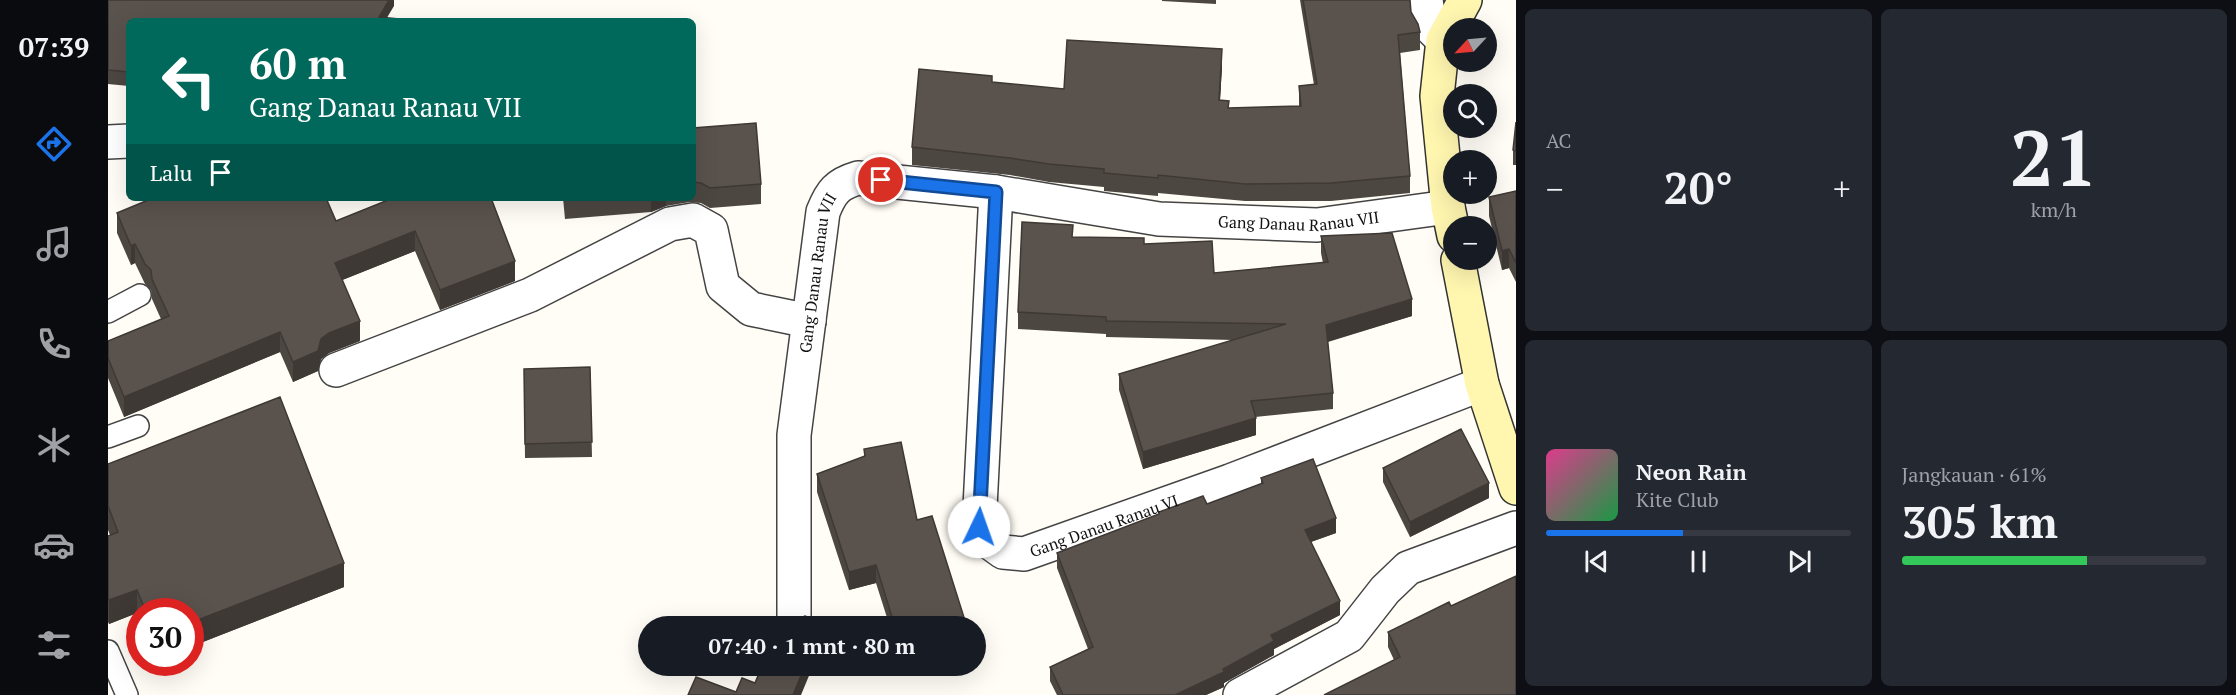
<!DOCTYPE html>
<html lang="id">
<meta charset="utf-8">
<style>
body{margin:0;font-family:"PT Serif",serif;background:#242831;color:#f1f3f6;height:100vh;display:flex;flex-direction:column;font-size:22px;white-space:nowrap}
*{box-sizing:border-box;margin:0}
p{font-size:20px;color:#9ea1a6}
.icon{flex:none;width:33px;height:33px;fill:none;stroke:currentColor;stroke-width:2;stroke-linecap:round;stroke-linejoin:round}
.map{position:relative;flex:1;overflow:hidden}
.panel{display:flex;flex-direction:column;gap:9px;padding:9px;background:#0d0f14;width:720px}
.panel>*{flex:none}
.top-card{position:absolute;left:18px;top:18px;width:570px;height:183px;border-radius:9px;box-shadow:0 6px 24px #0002;background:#00695c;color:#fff;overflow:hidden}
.needle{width:39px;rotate:244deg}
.fabs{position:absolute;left:1335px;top:18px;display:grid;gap:12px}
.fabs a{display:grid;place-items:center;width:54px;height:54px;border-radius:50%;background:#171b24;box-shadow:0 6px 24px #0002;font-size:30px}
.speed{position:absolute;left:18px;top:598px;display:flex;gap:12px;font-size:30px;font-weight:700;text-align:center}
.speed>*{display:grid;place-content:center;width:78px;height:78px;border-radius:50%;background:#171b24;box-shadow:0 6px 24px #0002;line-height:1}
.speed .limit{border:9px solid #d22;background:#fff;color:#111}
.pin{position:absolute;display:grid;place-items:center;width:51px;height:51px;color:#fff;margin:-26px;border:3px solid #fff;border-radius:50%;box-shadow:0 2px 6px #0007}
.me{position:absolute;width:66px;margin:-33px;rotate:3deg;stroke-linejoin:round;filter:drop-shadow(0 0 4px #0008)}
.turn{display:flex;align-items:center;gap:21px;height:126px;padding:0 24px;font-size:27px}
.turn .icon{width:78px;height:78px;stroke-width:2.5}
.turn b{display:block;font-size:42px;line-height:51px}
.then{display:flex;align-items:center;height:57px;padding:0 24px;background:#0003;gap:12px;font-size:22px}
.big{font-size:45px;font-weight:600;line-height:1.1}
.panel .card{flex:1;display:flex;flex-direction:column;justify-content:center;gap:9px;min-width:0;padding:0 21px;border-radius:9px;background:#242831}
.panel .dial{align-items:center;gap:0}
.dial b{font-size:78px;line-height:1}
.song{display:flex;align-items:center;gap:18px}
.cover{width:72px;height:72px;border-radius:9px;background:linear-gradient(135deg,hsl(330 70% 55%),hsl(140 70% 35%))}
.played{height:6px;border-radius:3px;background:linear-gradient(90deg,#1a73e8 45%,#363941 45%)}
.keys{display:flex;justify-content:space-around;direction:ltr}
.heat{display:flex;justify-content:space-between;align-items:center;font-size:33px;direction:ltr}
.charge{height:9px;border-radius:4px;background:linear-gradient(90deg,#34c759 61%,#363941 0)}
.panel .tiles{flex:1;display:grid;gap:9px;grid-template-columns:repeat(2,1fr)}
.trip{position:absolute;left:530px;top:616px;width:348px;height:60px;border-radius:30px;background:#171b24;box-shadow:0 6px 24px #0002;font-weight:600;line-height:60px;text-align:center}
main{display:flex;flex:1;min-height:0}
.tab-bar{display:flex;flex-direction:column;width:108px;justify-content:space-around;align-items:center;background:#090b0e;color:#9ea1a6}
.tab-bar .icon{width:42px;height:42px}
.tab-bar .selected{color:#1a73e8}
.tab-bar b{font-size:27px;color:#f1f3f6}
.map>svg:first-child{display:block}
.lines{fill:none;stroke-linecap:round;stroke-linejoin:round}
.lane-casing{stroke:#444;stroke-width:24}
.street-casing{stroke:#444;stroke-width:36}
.secondary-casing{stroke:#333;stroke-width:36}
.lane{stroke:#fff;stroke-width:21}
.street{stroke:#fff;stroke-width:33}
.secondary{stroke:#fff6b0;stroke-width:33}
.wall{fill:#4d4742}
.shaded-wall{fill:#3f3936}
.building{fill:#5a524d;stroke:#3f3936;stroke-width:1.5}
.route-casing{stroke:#114b97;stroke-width:15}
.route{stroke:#1a73e8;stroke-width:10}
.labels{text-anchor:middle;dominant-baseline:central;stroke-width:6;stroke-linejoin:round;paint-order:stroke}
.street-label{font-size:16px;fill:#111;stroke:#fff}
</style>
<main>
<nav class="tab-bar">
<b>07:39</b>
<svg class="icon selected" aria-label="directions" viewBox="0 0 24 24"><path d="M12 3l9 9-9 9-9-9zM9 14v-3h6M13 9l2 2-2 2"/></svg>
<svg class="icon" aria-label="music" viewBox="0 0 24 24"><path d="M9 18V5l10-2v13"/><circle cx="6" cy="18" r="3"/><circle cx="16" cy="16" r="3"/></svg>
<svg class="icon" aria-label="phone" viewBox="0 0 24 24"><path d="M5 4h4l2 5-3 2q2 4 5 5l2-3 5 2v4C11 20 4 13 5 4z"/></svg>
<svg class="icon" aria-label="climate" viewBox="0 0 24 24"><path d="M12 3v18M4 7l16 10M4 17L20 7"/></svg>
<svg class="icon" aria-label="car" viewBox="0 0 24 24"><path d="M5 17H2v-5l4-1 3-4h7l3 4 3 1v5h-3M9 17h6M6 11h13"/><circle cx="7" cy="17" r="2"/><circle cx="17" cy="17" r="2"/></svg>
<svg class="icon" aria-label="filters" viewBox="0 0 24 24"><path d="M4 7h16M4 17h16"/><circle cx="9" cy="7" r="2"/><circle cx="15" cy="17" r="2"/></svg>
</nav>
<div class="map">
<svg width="1408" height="695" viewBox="0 0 1408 695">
<rect width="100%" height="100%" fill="#fffdf5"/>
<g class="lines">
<defs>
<path id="lane" d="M 0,312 L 32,295
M 0,437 L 30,426
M 0,651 L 19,695"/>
<g id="street">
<path d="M 1318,0 L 1322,27 L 1335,40"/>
<path d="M 0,142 L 21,141"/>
<path id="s1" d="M 888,192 L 871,527 L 877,539 L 895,552 L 916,554 L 1122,481 L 1374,384"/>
<path d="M 228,370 L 422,295 L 562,224 L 585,220 L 603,230 L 615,286 L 643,309 L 701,321"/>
<path id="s2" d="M 686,621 L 686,435 L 715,212 C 723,192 729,184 750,178 L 888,192 L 1051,219 L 1209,225 L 1340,207"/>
<path d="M 1132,695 L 1241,636 L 1277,590 L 1300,568 L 1408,528"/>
</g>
<path id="secondary" d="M 1346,236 L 1340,207 L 1329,96 L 1335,40 L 1357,0
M 1350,260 L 1374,384 L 1408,488"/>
</defs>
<use href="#lane" class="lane-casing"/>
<use href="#street" class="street-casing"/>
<use href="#secondary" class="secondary-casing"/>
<use href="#lane" class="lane"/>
<use href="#street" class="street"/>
<use href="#secondary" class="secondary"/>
</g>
<path class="wall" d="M 0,0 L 286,0 L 286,6 L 21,21 L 21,86 L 0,84 Z
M 1054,0 L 1108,0 L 1108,4 L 1054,1 Z
M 1192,0 L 1302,0 L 1303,12 L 1312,32 L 1312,50 L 1292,53 L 1302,176 L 1302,193 L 1223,201 L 1137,201 L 1050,193 L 1050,196 L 996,191 L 996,187 L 941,182 L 902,175 L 804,165 L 804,147 L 884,82 L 956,89 L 1114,66 L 1112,100 L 1121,108 L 1191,106 L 1191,86 L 1206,85 Z
M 1408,122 L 1408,165 L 1405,165 L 1405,150 Z
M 585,128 L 653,184 L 653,204 L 602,208 L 593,203 L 582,202 L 558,206 L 543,212 L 457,219 L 455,198 L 585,198 Z
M 1408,191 L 1408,282 L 1401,268 L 1394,270 L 1381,216 L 1381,197 Z
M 285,198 L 407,281 L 332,310 L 307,251 L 234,280 L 252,341 L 221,353 L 213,359 L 210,371 L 185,382 L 172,352 L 16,417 L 0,378 L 0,341 L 53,319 L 44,299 L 43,290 L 37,284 L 27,263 L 23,265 L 9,233 L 9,213 L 228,221 Z
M 1213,236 L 1304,316 L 1220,342 L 1225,393 L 1225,409 L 1147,417 L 1148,435 L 1035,469 L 1011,390 L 1011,374 L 1125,340 L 998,337 L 998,334 L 910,329 L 910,312 L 965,237 L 1036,244 L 1106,273 L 1215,263 L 1213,253 Z
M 482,367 L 484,457 L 417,458 L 416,369 Z
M 756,449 L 809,520 L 859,627 L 782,627 L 768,583 L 741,590 L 709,492 L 709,474 L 756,457 Z
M 0,464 L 236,587 L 82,647 L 82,612 L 32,612 L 32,619 L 29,613 L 1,624 L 0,622 L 0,536 L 2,535 L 0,530 Z
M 1275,468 L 1381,498 L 1302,537 L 1275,482 Z
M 1153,478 L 1228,533 L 1203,542 L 1232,615 L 1166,649 L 1166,655 L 1116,683 L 1116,687 L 1098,695 L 949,695 L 942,681 L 942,667 L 980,649 L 949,568 L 949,553 L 1051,514 L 1051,512 L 1099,504 L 1153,484 Z
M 1343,606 L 1408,695 L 1286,660 L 1280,647 L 1280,632 Z"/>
<path class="shaded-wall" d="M 281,0 L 286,0 L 286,6 L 277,21 L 271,17 Z
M 1114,49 L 1114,66 L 1111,118 L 1111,100 Z
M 543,198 L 558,198 L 558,206 L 543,212 Z
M 307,231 L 307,251 L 227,283 L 227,263 Z
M 27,244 L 27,263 L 23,265 L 23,246 Z
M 1401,249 L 1401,268 L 1394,270 L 1394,251 Z
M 407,261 L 407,281 L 332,310 L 332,290 Z
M 1304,299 L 1304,316 L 1218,342 L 1218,325 Z
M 252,321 L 252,341 L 221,353 L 213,359 L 210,371 L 185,382 L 185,362 L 221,333 Z
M 172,332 L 172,352 L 16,417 L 16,397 Z
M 1148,418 L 1148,435 L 1035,469 L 1035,452 Z
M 1381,483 L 1381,498 L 1302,537 L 1302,522 Z
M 1228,518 L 1228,533 L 1197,544 L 1197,530 Z
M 236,563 L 236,587 L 82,647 L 82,623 Z
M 768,565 L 768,583 L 741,590 L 741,572 Z
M 29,590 L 29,613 L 1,624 L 1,600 Z
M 1232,601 L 1232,615 L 1166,649 L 1166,655 L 1116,683 L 1116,687 L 1098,695 L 1067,695 L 1115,669 L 1163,635 Z
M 697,666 L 705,666 L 693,695 L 685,695 Z
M 795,666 L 809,666 L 795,670 Z"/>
<path class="building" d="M 0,0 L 281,0 L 271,17 L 312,21 L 21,21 L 21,72 L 0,70 Z
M 1195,0 L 1302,0 L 1303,12 L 1310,24 L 1312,32 L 1290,35 L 1302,176 L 1223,183 L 1137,184 L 1050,175 L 1050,178 L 996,173 L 996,169 L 941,164 L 902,158 L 804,147 L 811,69 L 884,76 L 884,82 L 956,89 L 959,40 L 1114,49 L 1111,100 L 1121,101 L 1120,108 L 1193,106 L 1191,86 L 1209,84 Z
M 1408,122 L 1408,151 L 1405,150 Z
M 648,123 L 653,184 L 602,188 L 593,183 L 585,182 L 585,128 Z
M 1408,191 L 1408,263 L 1401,249 L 1394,251 L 1381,197 Z
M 45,198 L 218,198 L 228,221 L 285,198 L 383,198 L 407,261 L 332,290 L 307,231 L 227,263 L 252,321 L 221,333 L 213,339 L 210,351 L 185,362 L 172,332 L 16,397 L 0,358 L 0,341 L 61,316 L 44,279 L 43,270 L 37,264 L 27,244 L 23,246 L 9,213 Z
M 914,222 L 965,225 L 964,237 L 1036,238 L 1036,244 L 1104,241 L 1106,273 L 1220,262 L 1213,236 L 1284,233 L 1304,299 L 1218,325 L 1225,393 L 1143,401 L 1148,418 L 1035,452 L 1011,374 L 1178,324 L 998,321 L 998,317 L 910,312 Z
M 482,367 L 484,442 L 417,444 L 416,369 Z
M 172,397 L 236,563 L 82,623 L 82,612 L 38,612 L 29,590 L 1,600 L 0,598 L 0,536 L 10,532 L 0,506 L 0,464 Z
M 1353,429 L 1381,483 L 1302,522 L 1275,468 Z
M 793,442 L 809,520 L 824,516 L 859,627 L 787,627 L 768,565 L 741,572 L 709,474 L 757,456 L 756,449 Z
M 1205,459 L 1228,518 L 1197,530 L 1232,601 L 1163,635 L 1166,641 L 1115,669 L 1116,672 L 1067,695 L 955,695 L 942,667 L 985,647 L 949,553 L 1051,514 L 1051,512 L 1095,496 L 1099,504 L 1155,483 L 1153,478 Z
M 1408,576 L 1408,695 L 1216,695 L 1292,657 L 1280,632 L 1341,602 L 1343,606 Z
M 697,616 L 715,624 L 713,627 L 671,627 L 675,617 L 687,620 Z
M 654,666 L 697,666 L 685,695 L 580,695 L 588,677 L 628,692 L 634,678 L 647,683 Z"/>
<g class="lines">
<defs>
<path id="route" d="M 773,180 L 888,192 L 871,527"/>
</defs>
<use href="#route" class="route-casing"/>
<use href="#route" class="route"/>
</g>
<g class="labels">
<g class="street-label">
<text stroke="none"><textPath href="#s2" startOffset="906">Gang Danau Ranau VII</textPath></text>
<text stroke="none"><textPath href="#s2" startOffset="350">Gang Danau Ranau VII</textPath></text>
<text stroke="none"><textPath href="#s1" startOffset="477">Gang Danau Ranau VI</textPath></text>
</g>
</g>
</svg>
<div class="fabs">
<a><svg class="needle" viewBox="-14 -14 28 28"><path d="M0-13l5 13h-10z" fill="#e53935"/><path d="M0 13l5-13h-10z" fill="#9ea1a6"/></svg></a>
<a><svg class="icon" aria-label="search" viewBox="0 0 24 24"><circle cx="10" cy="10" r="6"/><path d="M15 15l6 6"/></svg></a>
<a>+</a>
<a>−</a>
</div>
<div class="speed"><div class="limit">30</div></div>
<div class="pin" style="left:773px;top:180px;background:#d93025"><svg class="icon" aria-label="arrive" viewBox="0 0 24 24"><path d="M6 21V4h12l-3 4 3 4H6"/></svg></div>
<svg class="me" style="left:871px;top:527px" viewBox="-20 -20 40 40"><circle r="19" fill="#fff"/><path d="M0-13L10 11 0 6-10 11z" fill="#1a73e8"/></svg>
<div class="trip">07:40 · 1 mnt · 80 m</div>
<div class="top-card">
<div class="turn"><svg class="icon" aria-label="left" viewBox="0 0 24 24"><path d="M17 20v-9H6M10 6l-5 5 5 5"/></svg><div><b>60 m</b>Gang Danau Ranau VII</div></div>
<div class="then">Lalu<svg class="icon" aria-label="arrive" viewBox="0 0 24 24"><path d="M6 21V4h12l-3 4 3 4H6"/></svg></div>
</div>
</div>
<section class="panel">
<div class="tiles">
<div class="card"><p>AC</p>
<div class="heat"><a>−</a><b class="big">20°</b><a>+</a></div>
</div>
<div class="card dial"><b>21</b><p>km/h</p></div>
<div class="card">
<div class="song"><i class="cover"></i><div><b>Neon Rain</b><p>Kite Club</p></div></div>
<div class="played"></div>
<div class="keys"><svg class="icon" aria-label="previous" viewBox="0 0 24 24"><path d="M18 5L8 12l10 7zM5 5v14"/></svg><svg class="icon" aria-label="pause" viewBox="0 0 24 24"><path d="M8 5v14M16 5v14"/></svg><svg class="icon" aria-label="next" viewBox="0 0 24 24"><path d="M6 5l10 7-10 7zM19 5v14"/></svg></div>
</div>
<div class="card"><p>Jangkauan · 61%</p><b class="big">305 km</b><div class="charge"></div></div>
</div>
</section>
</main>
